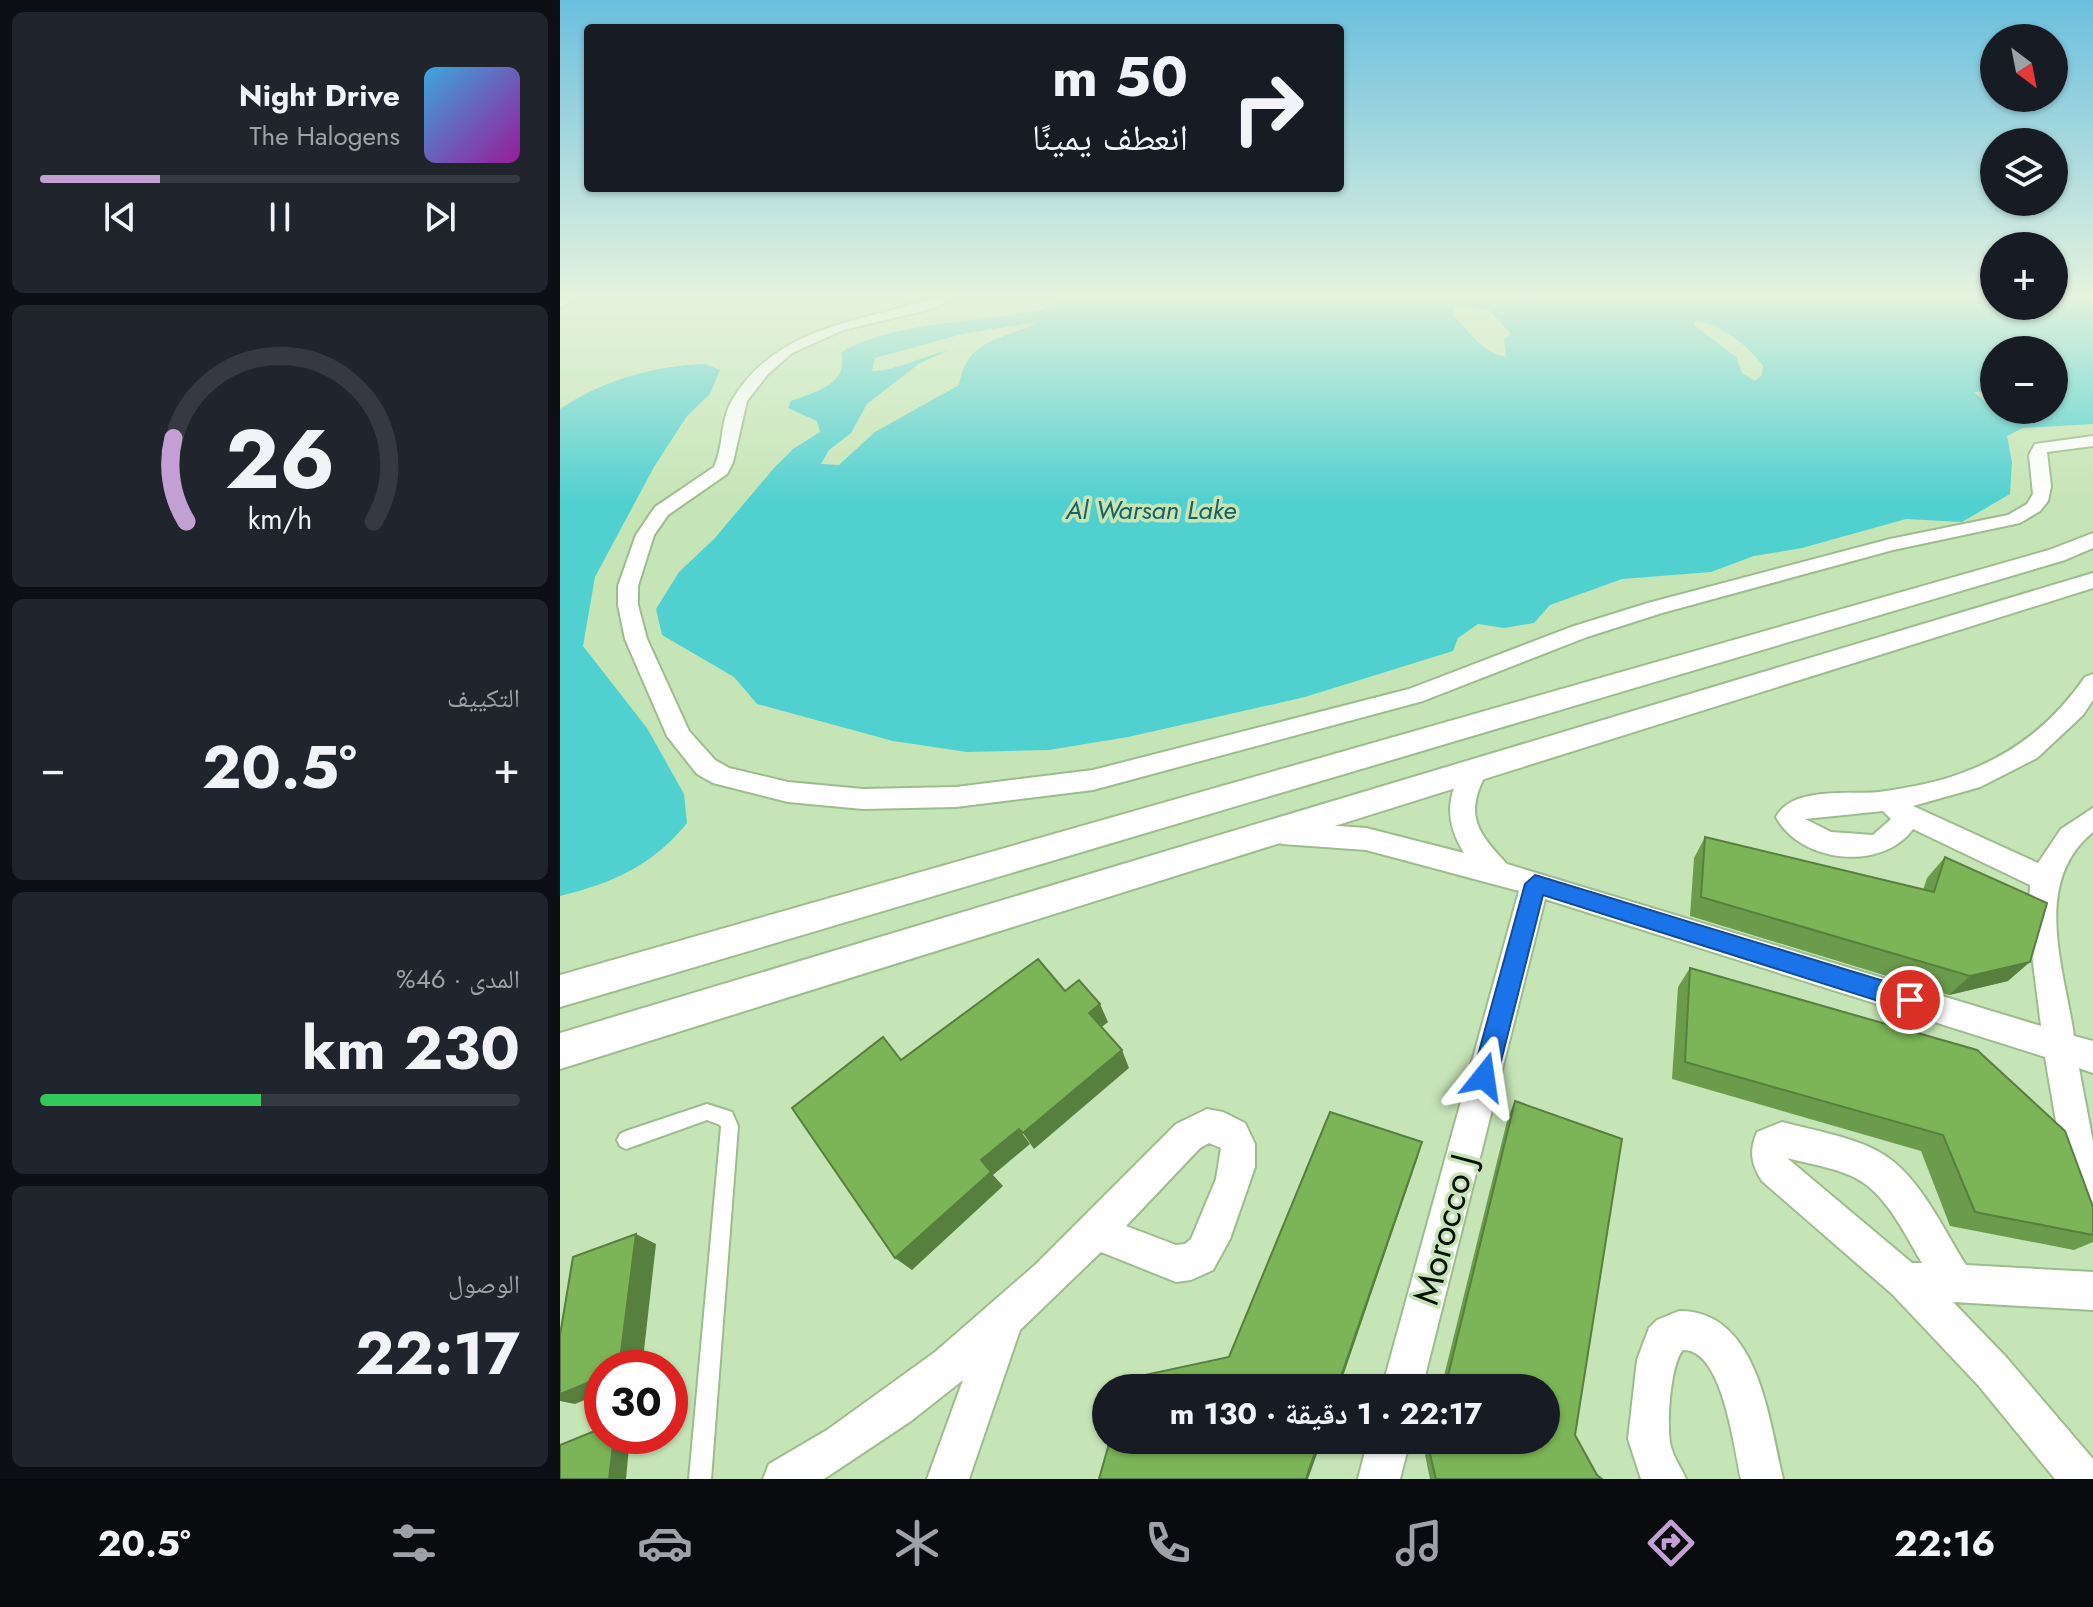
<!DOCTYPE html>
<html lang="ar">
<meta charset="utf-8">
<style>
body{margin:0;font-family:Jost,"Noto Naskh Arabic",sans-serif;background:#20242c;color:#f1f3f6;direction:rtl;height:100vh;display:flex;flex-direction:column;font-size:30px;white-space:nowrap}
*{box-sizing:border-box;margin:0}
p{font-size:26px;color:#9ea1a6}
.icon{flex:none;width:44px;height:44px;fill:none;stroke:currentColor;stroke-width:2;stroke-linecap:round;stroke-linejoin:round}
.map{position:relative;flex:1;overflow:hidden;direction:ltr}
.panel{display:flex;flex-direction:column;gap:12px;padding:12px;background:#0d0f14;width:560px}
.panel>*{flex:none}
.hud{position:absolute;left:24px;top:24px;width:760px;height:168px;border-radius:8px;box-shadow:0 2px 6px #0004;direction:rtl;background:#171b24;color:#f1f3f6;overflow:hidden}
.needle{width:52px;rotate:148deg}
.tools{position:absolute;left:1420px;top:24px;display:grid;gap:16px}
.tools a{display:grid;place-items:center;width:88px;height:88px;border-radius:50%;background:#171b24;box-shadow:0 2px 6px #0004;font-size:40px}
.speed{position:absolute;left:24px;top:1350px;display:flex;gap:16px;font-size:40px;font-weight:700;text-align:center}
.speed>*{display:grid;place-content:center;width:104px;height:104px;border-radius:50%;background:#171b24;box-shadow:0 2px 6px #0004;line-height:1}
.speed .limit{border:12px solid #d22;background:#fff;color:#111}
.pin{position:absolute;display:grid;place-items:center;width:68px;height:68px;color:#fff;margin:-34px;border:4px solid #fff;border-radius:50%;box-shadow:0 2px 8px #0007}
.me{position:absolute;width:88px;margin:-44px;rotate:15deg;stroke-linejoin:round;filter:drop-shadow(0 0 6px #0008)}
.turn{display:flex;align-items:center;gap:28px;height:168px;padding:0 24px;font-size:36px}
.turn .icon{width:104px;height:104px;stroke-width:2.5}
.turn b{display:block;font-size:56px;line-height:68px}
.big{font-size:60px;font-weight:700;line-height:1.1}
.panel .tile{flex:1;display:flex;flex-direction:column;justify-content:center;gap:12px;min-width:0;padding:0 28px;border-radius:12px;background:#20242c}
.panel .dial{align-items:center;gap:0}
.dial svg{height:208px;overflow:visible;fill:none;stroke:#363941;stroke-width:7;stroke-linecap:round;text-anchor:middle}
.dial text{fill:#f1f3f6;stroke:none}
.song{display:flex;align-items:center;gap:24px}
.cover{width:96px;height:96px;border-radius:12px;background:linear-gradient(135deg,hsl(200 70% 55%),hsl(300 70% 35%))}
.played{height:8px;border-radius:4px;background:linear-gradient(90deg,#c2a0d4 25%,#363941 25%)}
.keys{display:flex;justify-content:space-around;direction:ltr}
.heat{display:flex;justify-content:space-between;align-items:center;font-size:44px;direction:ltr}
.charge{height:12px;border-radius:6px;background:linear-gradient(90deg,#34c759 46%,#363941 0)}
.trip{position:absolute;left:532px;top:1374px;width:468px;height:80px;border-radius:40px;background:#171b24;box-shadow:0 2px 6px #0004;font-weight:700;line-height:80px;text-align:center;direction:rtl}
.tab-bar{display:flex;height:128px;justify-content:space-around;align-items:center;background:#090b0e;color:#9ea1a6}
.tab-bar .icon{width:56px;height:56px}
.tab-bar .current{color:#c2a0d4}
.tab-bar b{font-size:36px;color:#f1f3f6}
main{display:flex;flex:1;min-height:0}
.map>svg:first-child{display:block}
.water{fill:#51d0d0;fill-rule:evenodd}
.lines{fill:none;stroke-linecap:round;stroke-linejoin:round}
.service-casing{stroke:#9ebb8e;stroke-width:4}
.minor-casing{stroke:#9ebb8e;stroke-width:4}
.tertiary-casing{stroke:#9ebb8e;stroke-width:4}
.service{fill:#fff;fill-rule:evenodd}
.minor{fill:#fff;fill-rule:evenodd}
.tertiary{fill:#fff;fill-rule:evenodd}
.wall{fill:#6b9c4c}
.shaded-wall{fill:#577f3e}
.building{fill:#7cb558;stroke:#577f3e;stroke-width:2}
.route{fill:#1a73e8;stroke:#114b97;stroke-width:2}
.labels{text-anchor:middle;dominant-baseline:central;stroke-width:7;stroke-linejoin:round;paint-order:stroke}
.far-water-label{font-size:26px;font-style:italic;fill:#1b6161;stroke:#c6e5b6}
.near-street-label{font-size:36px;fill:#050e02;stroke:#c6e5b6}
</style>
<main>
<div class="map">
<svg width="1533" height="1479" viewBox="0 0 1533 1479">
<rect width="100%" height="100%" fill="#c6e5b6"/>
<path class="water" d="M 508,294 L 1434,294 L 1434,306 L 1494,306 L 1494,294 L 1533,294 L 1533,424 L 1463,428 L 1447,436 L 1452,462 L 1450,494 L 1402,522 L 1346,519 L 1242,548 L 1194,556 L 1151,572 L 1062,579 L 990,605 L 974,623 L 944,628 L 918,624 L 898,638 L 893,651 L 745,697 L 568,737 L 489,750 L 407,752 L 333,741 L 197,704 L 174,677 L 102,635 L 96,609 L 119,572 L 154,539 L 214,468 L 233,449 L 260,432 L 257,421 L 228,408 L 231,401 C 254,392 290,384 281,353 C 323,323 429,321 482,310 L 502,301 ZM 903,306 L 929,310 L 951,334 L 944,339 L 946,357 C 919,351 912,333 893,316 L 895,308 ZM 1136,320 C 1161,326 1189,345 1203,366 L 1202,375 L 1195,381 L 1182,373 L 1176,357 L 1134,325 ZM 477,322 C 444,341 407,337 399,385 L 315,432 L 279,465 L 261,464 L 269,450 L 291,433 L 307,404 L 360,363 L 389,350 C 363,356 337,371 312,371 L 315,358 L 402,334 ZM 1434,350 L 1494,350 L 1494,410 L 1457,410 L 1464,418 L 1459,421 L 1434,410 L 1414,392 L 1434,391 Z
M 145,364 L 160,370 L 150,394 L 127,416 L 94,467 L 35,577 L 23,646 L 87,728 L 124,794 L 127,823 C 92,866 53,883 0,896 L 0,409 C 44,380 92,366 145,364 Z"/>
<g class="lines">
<defs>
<path id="service" d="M 147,1104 L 172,1112 L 178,1126 L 151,1479 L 129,1479 L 161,1127 L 160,1125 L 147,1120 L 66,1149 L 60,1146 L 57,1140 L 60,1134 L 66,1131 Z"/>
<path id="minor" d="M 385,294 L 404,294 L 371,309 L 283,330 L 232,353 L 208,374 L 187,401 L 173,462 L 167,474 L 108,515 L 94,535 L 78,586 L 78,605 L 87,639 L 129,731 L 155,760 L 169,768 L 228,782 L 303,789 L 396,787 L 533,770 L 849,689 L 1011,627 L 1088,603 L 1330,539 L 1448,515 L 1467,504 L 1473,494 L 1469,455 L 1475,444 L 1533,436 L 1533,446 L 1487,452 L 1491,486 L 1488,501 L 1480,511 L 1460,523 L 1333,550 L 1102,613 L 1027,637 L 863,701 L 533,790 L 396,807 L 303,809 L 228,802 L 153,783 L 137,774 L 107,736 L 65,639 L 58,605 L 58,586 L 76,535 L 95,507 L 154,467 C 164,446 160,422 171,402 C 218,321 308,323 385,294 Z
M 1533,674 L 1533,700 L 1523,715 L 1477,758 L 1420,787 L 1353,806 L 1478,863 L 1501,829 L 1533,808 L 1533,832 C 1471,883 1504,967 1514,1036 L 1533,1041 L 1533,1073 L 1519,1068 L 1533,1142 L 1533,1219 L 1520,1214 L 1501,1151 L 1485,1057 L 985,899 L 862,1388 L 822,1388 L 959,891 L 806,850 L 722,844 L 713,840 L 709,833 L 713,826 L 722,822 L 806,828 L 904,853 C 884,820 886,795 907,763 L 925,763 L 928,770 C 904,814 915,830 947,864 L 1481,1026 L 1468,923 L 1470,885 L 1353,829 C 1322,872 1240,863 1216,817 C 1232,786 1289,795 1319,792 C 1347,788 1376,783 1402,773 C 1455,754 1494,722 1525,677 ZM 1323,811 L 1331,819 L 1313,835 L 1271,832 L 1245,819 Z
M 647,1109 L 663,1112 L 685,1123 L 695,1144 L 695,1167 L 670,1239 L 653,1270 L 631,1280 L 616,1282 L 541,1252 L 460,1330 L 409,1479 L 367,1479 L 403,1380 L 351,1421 L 264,1479 L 203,1479 L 209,1464 L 267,1430 L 375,1352 L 475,1265 L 616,1124 ZM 649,1143 L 661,1148 L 656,1179 L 631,1239 L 625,1244 L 616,1245 L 566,1226 L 640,1148 Z
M 1222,1122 C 1258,1132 1305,1138 1334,1162 C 1365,1188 1385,1232 1406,1265 L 1533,1272 L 1533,1310 L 1393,1302 L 1446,1357 L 1533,1459 L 1533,1479 L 1495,1479 L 1418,1385 L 1332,1294 L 1202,1181 C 1191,1164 1189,1151 1197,1132 ZM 1227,1158 C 1253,1165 1288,1169 1309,1187 C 1332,1206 1347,1238 1362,1263 L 1352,1263 Z
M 1119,1311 C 1199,1310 1209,1422 1223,1479 L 1181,1479 C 1174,1449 1163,1349 1123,1350 C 1110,1363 1105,1433 1112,1450 C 1115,1460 1122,1469 1126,1479 L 1081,1479 L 1068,1439 L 1077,1360 L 1089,1328 L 1097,1320 Z
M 808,1440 L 850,1440 L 840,1479 L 798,1479 Z"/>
<path id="tertiary" d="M 6,294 L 27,294 L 0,307 L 0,297 Z
M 1533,533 L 1533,548 L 1505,560 L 0,1007 L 0,975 L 1489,550 Z
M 1533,573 L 1533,588 L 0,1069 L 0,1033 Z"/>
</defs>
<use href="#service" class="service-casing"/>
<use href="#minor" class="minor-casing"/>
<use href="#tertiary" class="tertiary-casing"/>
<use href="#service" class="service"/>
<use href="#minor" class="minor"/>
<use href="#tertiary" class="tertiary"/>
</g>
<path class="wall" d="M 1145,837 L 1363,890 L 1367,878 L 1385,857 L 1448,981 L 1389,995 L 1130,916 L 1134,858 Z
M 1130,968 L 1533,1207 L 1533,1242 L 1514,1250 L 1390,1226 L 1361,1151 L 1112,1079 L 1118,987 Z
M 955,1101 L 1015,1435 L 1037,1475 L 1042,1479 L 870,1479 L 865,1455 L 869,1440 L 986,1440 L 986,1388 L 881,1388 L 948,1117 Z"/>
<path class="shaded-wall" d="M 1470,962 L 1448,981 L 1389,995 L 1410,976 Z
M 540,1004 L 548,1022 L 537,1031 L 529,1013 Z
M 562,1050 L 569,1068 L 474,1149 L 463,1133 Z
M 459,1129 L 470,1144 L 433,1175 L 443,1186 L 352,1270 L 335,1258 L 421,1160 Z
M 862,1142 L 858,1157 L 779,1388 L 777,1388 Z
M 76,1234 L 96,1244 L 82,1368 L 59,1368 Z
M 42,1377 L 42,1393 L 15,1404 L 0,1401 L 0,1394 Z
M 54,1436 L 70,1436 L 66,1479 L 49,1479 Z
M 759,1440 L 762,1440 L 748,1479 L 746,1479 Z"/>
<path class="building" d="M 1145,837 L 1374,892 L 1385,857 L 1487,903 L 1470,962 L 1410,976 L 1141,897 Z
M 478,959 L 505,991 L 519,980 L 540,1004 L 529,1013 L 562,1050 L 463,1133 L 459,1129 L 421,1160 L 431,1172 L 335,1258 L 232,1108 L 323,1037 L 341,1060 Z
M 1130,968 L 1417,1050 L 1505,1131 L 1533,1207 L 1533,1235 L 1415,1212 L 1383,1135 L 1125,1062 Z
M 955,1101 L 1062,1139 L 1015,1435 L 1037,1475 L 1042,1479 L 876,1479 L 869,1450 L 872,1440 L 986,1440 L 986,1388 L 885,1388 Z
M 770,1112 L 862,1142 L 777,1388 L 563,1388 L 566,1379 L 669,1357 Z
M 76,1234 L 59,1368 L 42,1368 L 42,1377 L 0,1394 L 0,1335 L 13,1257 Z
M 42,1428 L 42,1436 L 54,1436 L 49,1479 L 0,1479 L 0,1445 Z
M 550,1440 L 759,1440 L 746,1479 L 539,1479 Z"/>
<linearGradient id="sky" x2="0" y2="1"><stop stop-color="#6bbfde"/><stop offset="0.59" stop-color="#e5f3de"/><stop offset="1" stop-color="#e5f3de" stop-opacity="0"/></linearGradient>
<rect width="1533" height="501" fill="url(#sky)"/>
<path class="route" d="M 975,875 L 1350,989 L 1358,992 L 1361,1000 L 1358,1008 L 1350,1011 L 983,895 L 937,1077 L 933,1086 L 924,1089 L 916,1086 L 912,1077 L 965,884 Z"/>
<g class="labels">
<g class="far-water-label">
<text x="591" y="510">Al Warsan Lake</text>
</g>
<g class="near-street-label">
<text transform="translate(884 1229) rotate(-75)">Morocco J</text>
</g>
</g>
</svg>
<div class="tools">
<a><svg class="needle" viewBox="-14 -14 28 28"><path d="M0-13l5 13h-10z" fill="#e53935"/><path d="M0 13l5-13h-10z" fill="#9ea1a6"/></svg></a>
<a><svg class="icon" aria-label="layers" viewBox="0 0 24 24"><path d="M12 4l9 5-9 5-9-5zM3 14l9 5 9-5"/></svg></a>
<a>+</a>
<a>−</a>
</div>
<div class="speed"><div class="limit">30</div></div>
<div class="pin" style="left:1350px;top:1000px;background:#d93025"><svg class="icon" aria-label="arrive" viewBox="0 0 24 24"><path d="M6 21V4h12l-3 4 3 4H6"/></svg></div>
<svg class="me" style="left:924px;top:1077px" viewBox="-20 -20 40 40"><path d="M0-17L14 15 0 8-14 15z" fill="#1a73e8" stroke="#fff" stroke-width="4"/></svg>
<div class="trip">22:17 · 1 دقيقة · 130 m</div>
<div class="hud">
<div class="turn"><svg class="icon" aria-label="right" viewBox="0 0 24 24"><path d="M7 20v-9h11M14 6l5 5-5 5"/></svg><div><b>50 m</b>انعطف يمينًا</div></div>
</div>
</div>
<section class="panel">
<div class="tile">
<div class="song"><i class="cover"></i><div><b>Night Drive</b><p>The Halogens</p></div></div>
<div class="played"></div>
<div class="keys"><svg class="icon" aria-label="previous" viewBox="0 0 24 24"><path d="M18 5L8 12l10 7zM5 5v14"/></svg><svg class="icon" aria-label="pause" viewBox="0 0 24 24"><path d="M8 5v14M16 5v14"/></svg><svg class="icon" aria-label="next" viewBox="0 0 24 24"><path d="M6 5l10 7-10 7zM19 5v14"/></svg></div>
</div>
<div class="tile dial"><svg viewBox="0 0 100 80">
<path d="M14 69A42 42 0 1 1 86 69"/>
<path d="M14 69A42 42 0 0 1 9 37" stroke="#c2a0d4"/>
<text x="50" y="56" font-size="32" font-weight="700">26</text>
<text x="50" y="72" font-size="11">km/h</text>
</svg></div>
<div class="tile"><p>التكييف</p>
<div class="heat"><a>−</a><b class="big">20.5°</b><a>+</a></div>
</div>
<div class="tile"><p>المدى · 46%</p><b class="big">230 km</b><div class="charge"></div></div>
<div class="tile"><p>الوصول</p><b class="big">22:17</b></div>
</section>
</main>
<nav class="tab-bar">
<b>22:16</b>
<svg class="icon current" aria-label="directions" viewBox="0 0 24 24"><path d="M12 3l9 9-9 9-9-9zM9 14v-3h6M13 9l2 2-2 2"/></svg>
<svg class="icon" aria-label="music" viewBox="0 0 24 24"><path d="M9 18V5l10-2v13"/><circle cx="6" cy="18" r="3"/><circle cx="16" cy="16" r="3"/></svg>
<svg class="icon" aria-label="phone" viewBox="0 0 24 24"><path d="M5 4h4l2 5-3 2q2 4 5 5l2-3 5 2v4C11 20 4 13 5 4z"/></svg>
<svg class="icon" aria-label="climate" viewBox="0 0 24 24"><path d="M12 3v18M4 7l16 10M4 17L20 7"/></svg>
<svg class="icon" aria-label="car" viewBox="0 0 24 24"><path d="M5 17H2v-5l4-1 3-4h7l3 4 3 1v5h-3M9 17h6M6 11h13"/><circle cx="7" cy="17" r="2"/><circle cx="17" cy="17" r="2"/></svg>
<svg class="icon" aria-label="filters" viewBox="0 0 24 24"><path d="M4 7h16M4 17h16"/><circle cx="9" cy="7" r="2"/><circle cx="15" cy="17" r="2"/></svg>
<b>20.5°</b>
</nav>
